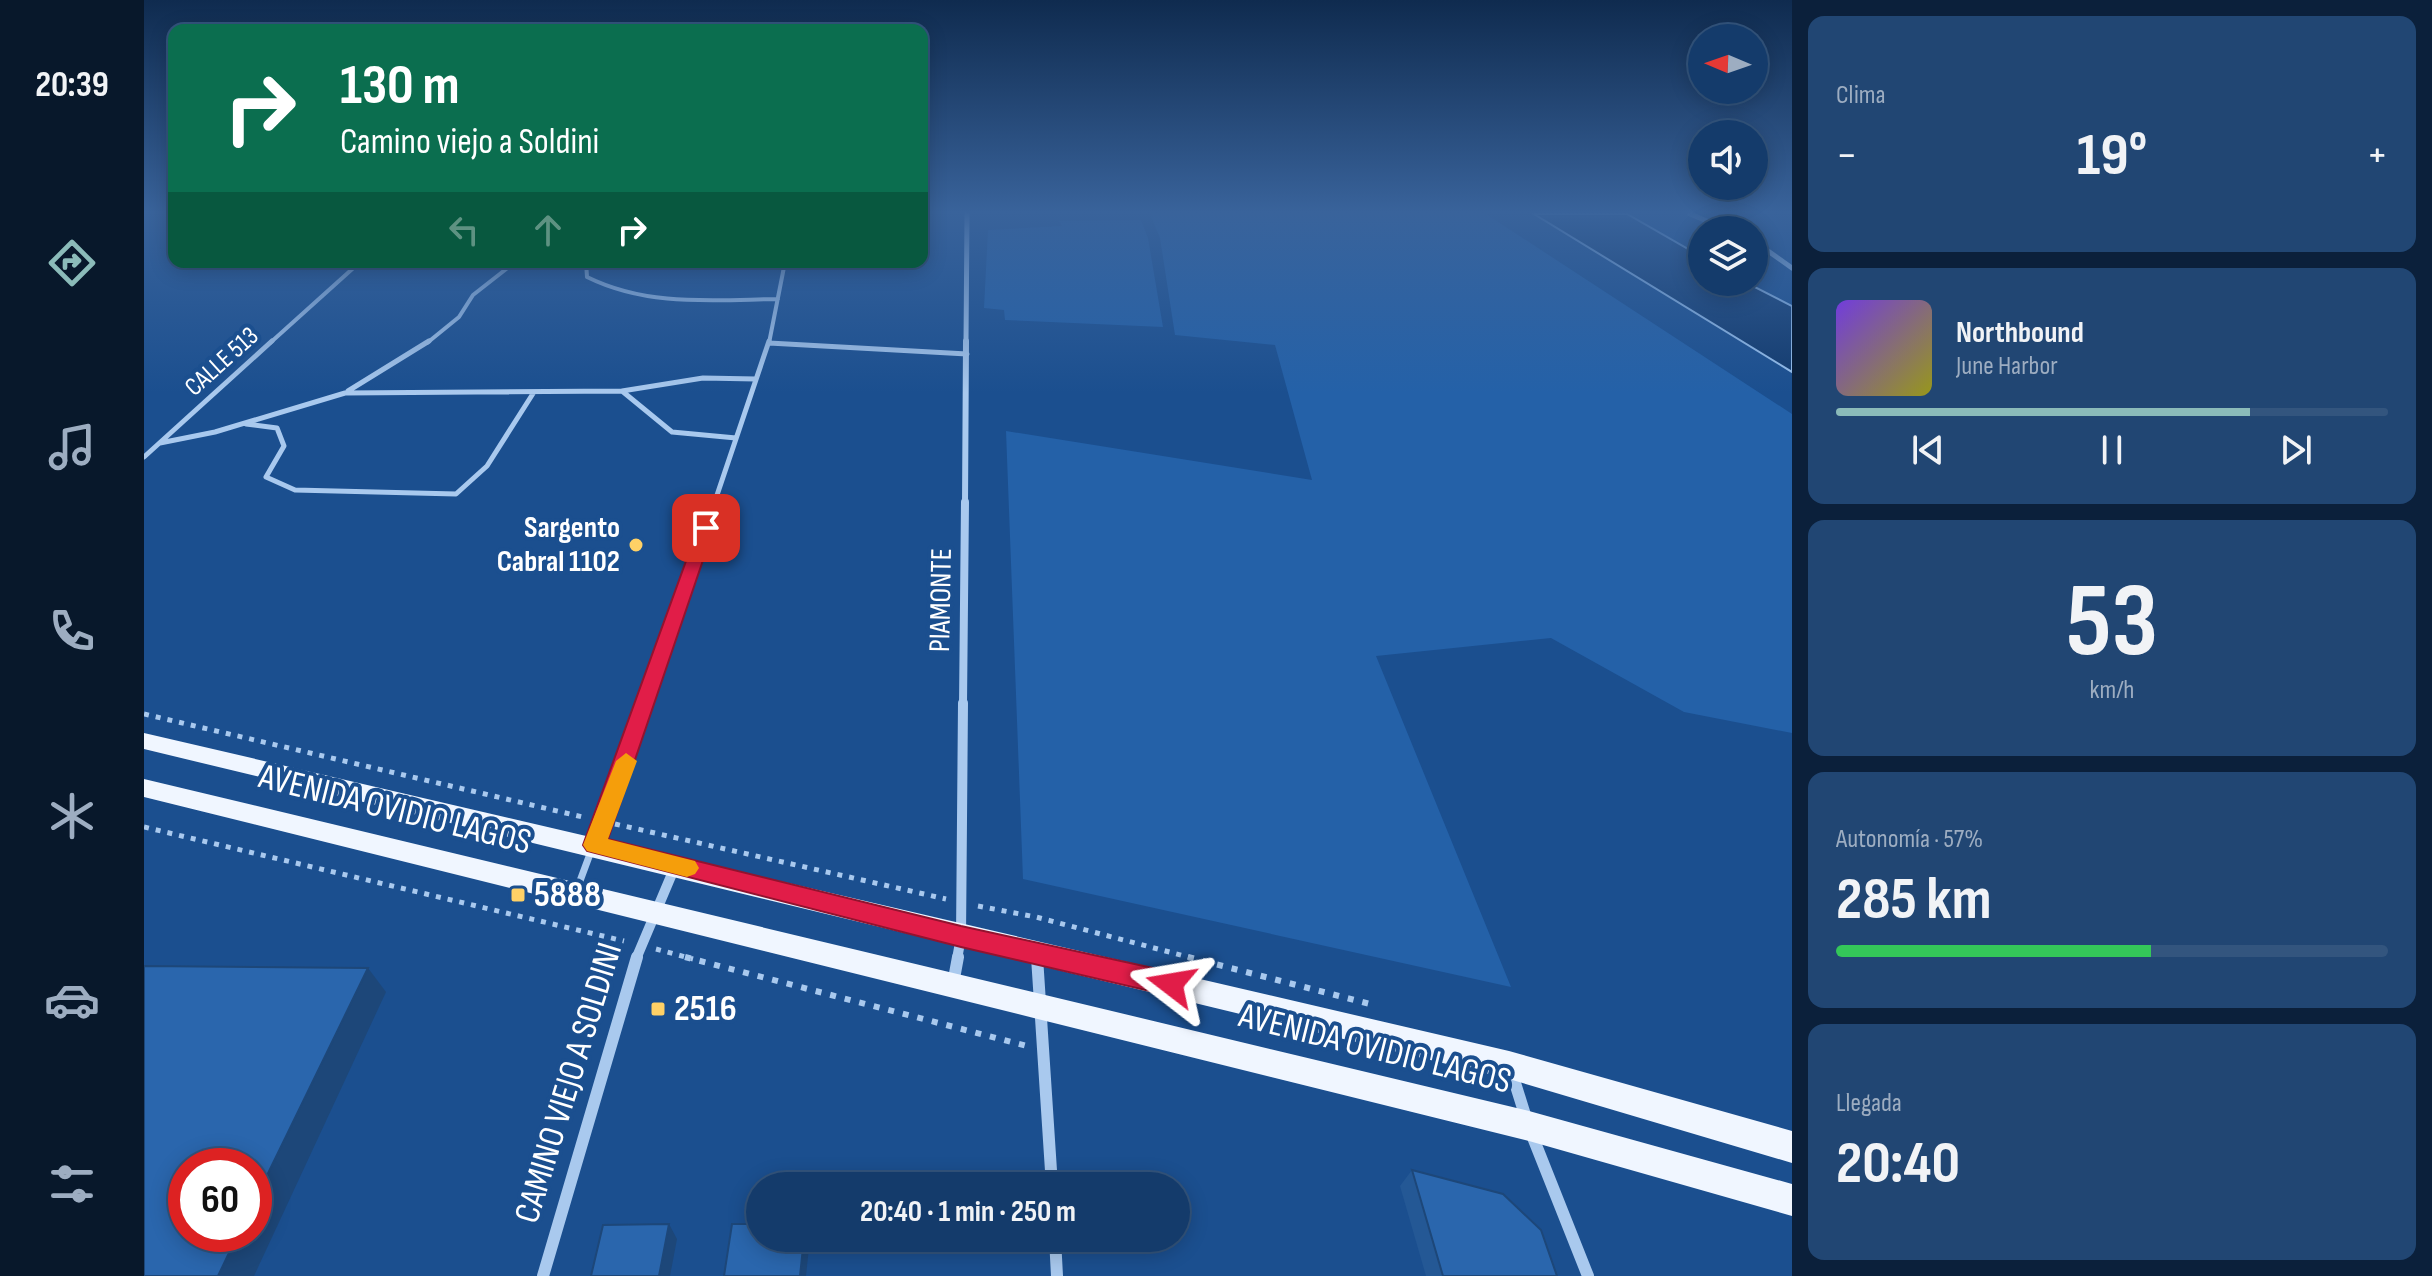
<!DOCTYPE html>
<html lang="es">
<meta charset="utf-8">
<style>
body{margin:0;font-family:"Sofia Sans Condensed",sans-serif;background:#214673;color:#f1f3f6;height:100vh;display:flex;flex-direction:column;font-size:30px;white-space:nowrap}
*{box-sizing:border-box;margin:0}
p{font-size:26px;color:#9dadc1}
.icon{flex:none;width:44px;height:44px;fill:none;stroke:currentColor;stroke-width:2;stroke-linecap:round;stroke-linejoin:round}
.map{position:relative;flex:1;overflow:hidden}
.panel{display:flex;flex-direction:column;gap:16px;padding:16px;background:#0b203b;width:640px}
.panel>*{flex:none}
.banner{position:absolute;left:24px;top:24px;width:760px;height:244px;border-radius:16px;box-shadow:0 4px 20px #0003,0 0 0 2px #33557e;background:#0b6e4f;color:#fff;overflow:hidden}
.needle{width:52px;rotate:272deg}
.controls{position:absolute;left:1544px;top:24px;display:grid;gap:16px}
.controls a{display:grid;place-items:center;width:80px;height:80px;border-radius:50%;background:#143b6b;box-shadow:0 4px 20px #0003,0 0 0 2px #33557e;font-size:40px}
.speed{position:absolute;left:24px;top:1148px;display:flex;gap:16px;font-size:40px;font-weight:700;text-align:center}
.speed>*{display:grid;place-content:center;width:104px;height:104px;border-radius:50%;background:#143b6b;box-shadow:0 4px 20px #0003,0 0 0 2px #33557e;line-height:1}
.speed .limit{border:12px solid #d22;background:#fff;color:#111}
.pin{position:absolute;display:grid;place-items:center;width:68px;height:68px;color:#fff;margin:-34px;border-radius:16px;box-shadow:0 4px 12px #0006}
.me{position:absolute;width:88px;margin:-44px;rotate:284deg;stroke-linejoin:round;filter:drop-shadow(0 0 6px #0008)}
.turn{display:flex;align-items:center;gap:28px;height:168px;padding:0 40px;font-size:36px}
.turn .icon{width:104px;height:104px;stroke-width:2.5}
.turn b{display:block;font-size:56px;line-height:68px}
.lanes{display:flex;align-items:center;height:76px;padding:0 40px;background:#0003;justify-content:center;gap:40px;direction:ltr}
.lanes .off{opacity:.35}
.big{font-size:60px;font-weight:700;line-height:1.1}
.panel .widget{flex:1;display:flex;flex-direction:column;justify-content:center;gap:12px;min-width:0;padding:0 28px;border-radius:16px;background:#214673}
.panel .dial{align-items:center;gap:0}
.dial b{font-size:104px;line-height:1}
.song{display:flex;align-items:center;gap:24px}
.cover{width:96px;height:96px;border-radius:12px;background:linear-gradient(135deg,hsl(260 70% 55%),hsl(60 70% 35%))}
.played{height:8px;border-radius:4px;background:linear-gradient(90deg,#8bbbb9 75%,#33557e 75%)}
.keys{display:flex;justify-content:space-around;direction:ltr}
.heat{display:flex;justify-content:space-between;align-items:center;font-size:44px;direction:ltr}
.charge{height:12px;border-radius:6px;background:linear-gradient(90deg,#34c759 57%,#33557e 0)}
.trip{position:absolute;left:602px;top:1172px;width:444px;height:80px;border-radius:40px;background:#143b6b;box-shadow:0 4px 20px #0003,0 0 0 2px #33557e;font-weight:700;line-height:80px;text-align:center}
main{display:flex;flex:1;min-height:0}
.dock{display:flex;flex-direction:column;width:144px;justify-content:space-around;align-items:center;background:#08182b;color:#9dadc1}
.dock .icon{width:56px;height:56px}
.dock .on{color:#8bbbb9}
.dock b{font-size:36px;color:#f1f3f6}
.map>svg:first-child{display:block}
.green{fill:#2461a8}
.water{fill:#123a6d;stroke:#9cc4f0;stroke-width:2}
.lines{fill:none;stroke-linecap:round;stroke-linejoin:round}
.path-far1{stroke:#a9c9ee;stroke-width:5;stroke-dasharray:5 7;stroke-linecap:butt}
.path{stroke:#a9c9ee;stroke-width:6;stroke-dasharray:6 9;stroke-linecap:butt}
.service-far3{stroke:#a9c9ee;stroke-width:4}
.service-far2{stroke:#a9c9ee;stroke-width:5}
.service-far1{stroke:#a9c9ee;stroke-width:6}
.service{stroke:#a9c9ee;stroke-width:7}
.minor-far4{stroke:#a9c9ee;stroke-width:5}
.minor-far3{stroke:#a9c9ee;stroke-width:6}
.minor-far2{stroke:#a9c9ee;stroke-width:8}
.minor-far1{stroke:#a9c9ee;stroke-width:10}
.minor{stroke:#a9c9ee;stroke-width:12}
.primary{fill:#f0f6ff;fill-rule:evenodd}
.wall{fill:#245895}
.shaded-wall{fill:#1d4779}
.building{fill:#2a66ad;stroke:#1d4779;stroke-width:2}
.route{fill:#e11d48;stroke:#92132f;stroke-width:2}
.slow{fill:#f59e0b}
.poi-dot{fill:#ffd166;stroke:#1b4f8f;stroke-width:3}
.labels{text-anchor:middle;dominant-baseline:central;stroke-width:8;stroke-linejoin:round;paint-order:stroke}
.far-street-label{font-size:26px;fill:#fff;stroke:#1b4f8f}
.poi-label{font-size:30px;font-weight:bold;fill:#fff;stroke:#1b4f8f;text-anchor:end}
.street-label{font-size:30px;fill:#fff;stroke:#1b4f8f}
.near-street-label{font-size:36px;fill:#fff;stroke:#1b4f8f}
.near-poi-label{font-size:36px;font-weight:bold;fill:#fff;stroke:#1b4f8f;text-anchor:start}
</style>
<main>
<nav class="dock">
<b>20:39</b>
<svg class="icon on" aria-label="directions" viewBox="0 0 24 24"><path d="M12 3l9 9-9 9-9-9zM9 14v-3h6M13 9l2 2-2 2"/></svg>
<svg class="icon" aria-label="music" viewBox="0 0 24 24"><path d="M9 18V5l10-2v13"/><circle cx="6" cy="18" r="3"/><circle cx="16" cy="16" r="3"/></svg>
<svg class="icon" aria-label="phone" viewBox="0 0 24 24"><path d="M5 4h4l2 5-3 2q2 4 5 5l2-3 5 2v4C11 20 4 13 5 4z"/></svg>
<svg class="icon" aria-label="climate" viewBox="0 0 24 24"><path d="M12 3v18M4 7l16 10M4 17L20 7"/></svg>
<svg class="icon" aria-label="car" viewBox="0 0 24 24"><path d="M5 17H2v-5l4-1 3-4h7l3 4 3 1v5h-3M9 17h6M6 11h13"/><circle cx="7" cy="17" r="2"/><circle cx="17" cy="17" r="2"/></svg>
<svg class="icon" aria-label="filters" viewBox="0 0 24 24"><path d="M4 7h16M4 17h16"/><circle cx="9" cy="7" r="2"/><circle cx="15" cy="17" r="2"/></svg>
</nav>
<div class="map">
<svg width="1648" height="1276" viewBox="0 0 1648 1276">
<rect width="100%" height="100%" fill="#1b4f8f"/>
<path class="green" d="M 1006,214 L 1342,214 L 1648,414 L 1648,733 L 1540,712 L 1407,638 L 1232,656 L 1367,987 L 879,879 L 862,431 L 1168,480 L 1131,345 L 1031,335 L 1016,238 Z
M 997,220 L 1004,238 L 1019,327 L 861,320 L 860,310 L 840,308 L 844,230 L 918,226 L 915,221 Z"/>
<path class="water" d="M 1390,214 L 1483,214 L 1558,257 L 1558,282 L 1601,282 L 1648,306 L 1648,372 Z"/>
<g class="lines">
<path class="path-far1" d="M 0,714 L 443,818
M 471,824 L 802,899
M 0,827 L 480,941
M 834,906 L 892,917 L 1052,959
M 512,949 L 549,959"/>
<path class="path" d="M 541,957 L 883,1046
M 1044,957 L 1226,1004"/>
<path class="service-far3" d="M 126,343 L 216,262
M 283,343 L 315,317 L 329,295 L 366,266 L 442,262 L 443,277 C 504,307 568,300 634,299
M 625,343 L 641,262"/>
<path class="service-far2" d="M 625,343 L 823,354
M 204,391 L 285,341
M 478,391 L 559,378 L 612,379
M 102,424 L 133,428 L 140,446 L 122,477 L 151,490 L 312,494 L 343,466 L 390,392
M 16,443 L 71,432 L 201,393 L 478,391 L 528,432 L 592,438
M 0,457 L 128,341
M 570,504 L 625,341"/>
<path class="service-far1" d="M 501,705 L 571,502"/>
<path class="service" d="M 433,889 L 502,703"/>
<path class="minor-far4" d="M 1546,214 L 1585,230
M 1610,241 L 1648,268
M 822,343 L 823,214"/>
<path class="minor-far3" d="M 821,504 L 822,341"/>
<path class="minor-far2" d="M 819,705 L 821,502"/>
<path class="minor-far1" d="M 492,959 L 530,869
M 813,959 L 817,937 L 819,703"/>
<path class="minor" d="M 893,957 L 908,1186
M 809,984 L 814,957
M 1367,1070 L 1382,1118
M 1388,1135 L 1444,1276
M 911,1238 L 913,1276
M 399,1276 L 493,957"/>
<path class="primary" d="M 0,733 L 1365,1051 L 1648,1131 L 1648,1163 L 1365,1079 L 0,749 Z
M 0,779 L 1385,1111 L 1648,1184 L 1648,1216 L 1385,1141 L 0,797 Z"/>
</g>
<path class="wall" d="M 1268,1170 L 1413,1276 L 1282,1276 L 1256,1186 Z"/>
<path class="shaded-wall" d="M 224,968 L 242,992 L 110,1276 L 74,1276 L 94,1234 L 110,1234 L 110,1202 Z
M 525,1224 L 533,1239 L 526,1276 L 515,1276 Z
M 660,1238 L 666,1238 L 662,1276 L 656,1276 Z"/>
<path class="building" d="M 0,966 L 224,968 L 110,1202 L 110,1166 L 42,1166 L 42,1234 L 94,1234 L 74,1276 L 0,1276 Z
M 1268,1170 L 1359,1194 L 1397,1230 L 1413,1276 L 1299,1276 Z
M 525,1224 L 515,1276 L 447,1276 L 459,1225 Z
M 588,1224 L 616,1224 L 616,1238 L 660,1238 L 656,1276 L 580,1276 Z"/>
<linearGradient id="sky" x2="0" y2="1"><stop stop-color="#0f2b4f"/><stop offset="0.54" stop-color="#39639b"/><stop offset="1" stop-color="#39639b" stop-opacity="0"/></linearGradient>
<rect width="1648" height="393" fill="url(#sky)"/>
<path class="route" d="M 562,523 L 570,528 L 464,839 L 817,926 L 1027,972 L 1035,976 L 1039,984 L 1035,992 L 1027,996 L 817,947 L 443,851 L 439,845 L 554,528 Z"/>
<path class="slow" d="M 482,753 L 493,761 L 464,839 L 551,861 L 555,868 L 551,874 L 543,877 L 443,851 L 439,845 L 472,761 Z"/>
<g class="poi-dot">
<circle cx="492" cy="545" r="8"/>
<rect x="366" y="887" width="16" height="16" rx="4"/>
<rect x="506" y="1001" width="16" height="16" rx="4"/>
</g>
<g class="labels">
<g class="far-street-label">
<text transform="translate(78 362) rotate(-42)">CALLE 513</text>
</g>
<g class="poi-label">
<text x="476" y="528">Sargento<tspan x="476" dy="34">Cabral 1102</tspan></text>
</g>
<g class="street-label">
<text transform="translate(797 600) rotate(-89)">PIAMONTE</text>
</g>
<g class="near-street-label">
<text transform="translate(251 810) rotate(14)">AVENIDA OVIDIO LAGOS</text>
<text transform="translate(1231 1049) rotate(14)">AVENIDA OVIDIO LAGOS</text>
<text transform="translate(425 1083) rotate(-73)">CAMINO VIEJO A SOLDINI</text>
</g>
<g class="near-poi-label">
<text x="390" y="895">5888</text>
<text x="530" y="1009">2516</text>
</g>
</g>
</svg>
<div class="controls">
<a><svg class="needle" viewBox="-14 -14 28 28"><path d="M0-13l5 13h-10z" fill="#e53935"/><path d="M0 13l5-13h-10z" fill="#9dadc1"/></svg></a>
<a><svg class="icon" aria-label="sound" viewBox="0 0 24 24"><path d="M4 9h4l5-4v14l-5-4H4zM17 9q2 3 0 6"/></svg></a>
<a><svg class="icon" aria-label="layers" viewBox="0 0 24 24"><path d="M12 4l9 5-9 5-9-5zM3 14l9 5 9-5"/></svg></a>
</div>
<div class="speed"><div class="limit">60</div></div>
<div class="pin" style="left:562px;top:528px;background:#d93025"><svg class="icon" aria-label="arrive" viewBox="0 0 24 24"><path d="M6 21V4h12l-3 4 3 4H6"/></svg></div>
<svg class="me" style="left:1027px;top:984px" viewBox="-20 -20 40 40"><path d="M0-17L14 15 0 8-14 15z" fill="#e11d48" stroke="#fff" stroke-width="4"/></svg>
<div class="trip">20:40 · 1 min · 250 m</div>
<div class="banner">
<div class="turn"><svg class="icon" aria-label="right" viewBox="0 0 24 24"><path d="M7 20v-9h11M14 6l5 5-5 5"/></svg><div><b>130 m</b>Camino viejo a Soldini</div></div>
<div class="lanes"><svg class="icon off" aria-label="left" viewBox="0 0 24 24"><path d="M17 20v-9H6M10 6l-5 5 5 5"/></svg><svg class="icon off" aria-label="ahead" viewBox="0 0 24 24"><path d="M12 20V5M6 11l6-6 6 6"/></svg><svg class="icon" aria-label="right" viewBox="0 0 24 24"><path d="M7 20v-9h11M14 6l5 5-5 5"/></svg></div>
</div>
</div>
<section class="panel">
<div class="widget"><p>Clima</p>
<div class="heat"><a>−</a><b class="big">19°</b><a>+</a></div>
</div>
<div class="widget">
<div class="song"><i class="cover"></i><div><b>Northbound</b><p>June Harbor</p></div></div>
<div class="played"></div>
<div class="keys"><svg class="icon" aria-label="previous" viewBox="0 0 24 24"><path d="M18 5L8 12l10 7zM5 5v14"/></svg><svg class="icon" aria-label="pause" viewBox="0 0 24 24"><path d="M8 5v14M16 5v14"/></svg><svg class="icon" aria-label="next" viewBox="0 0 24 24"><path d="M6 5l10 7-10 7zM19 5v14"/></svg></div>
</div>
<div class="widget dial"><b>53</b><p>km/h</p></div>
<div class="widget"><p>Autonomía · 57%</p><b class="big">285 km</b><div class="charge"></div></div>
<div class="widget"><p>Llegada</p><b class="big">20:40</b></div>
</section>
</main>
